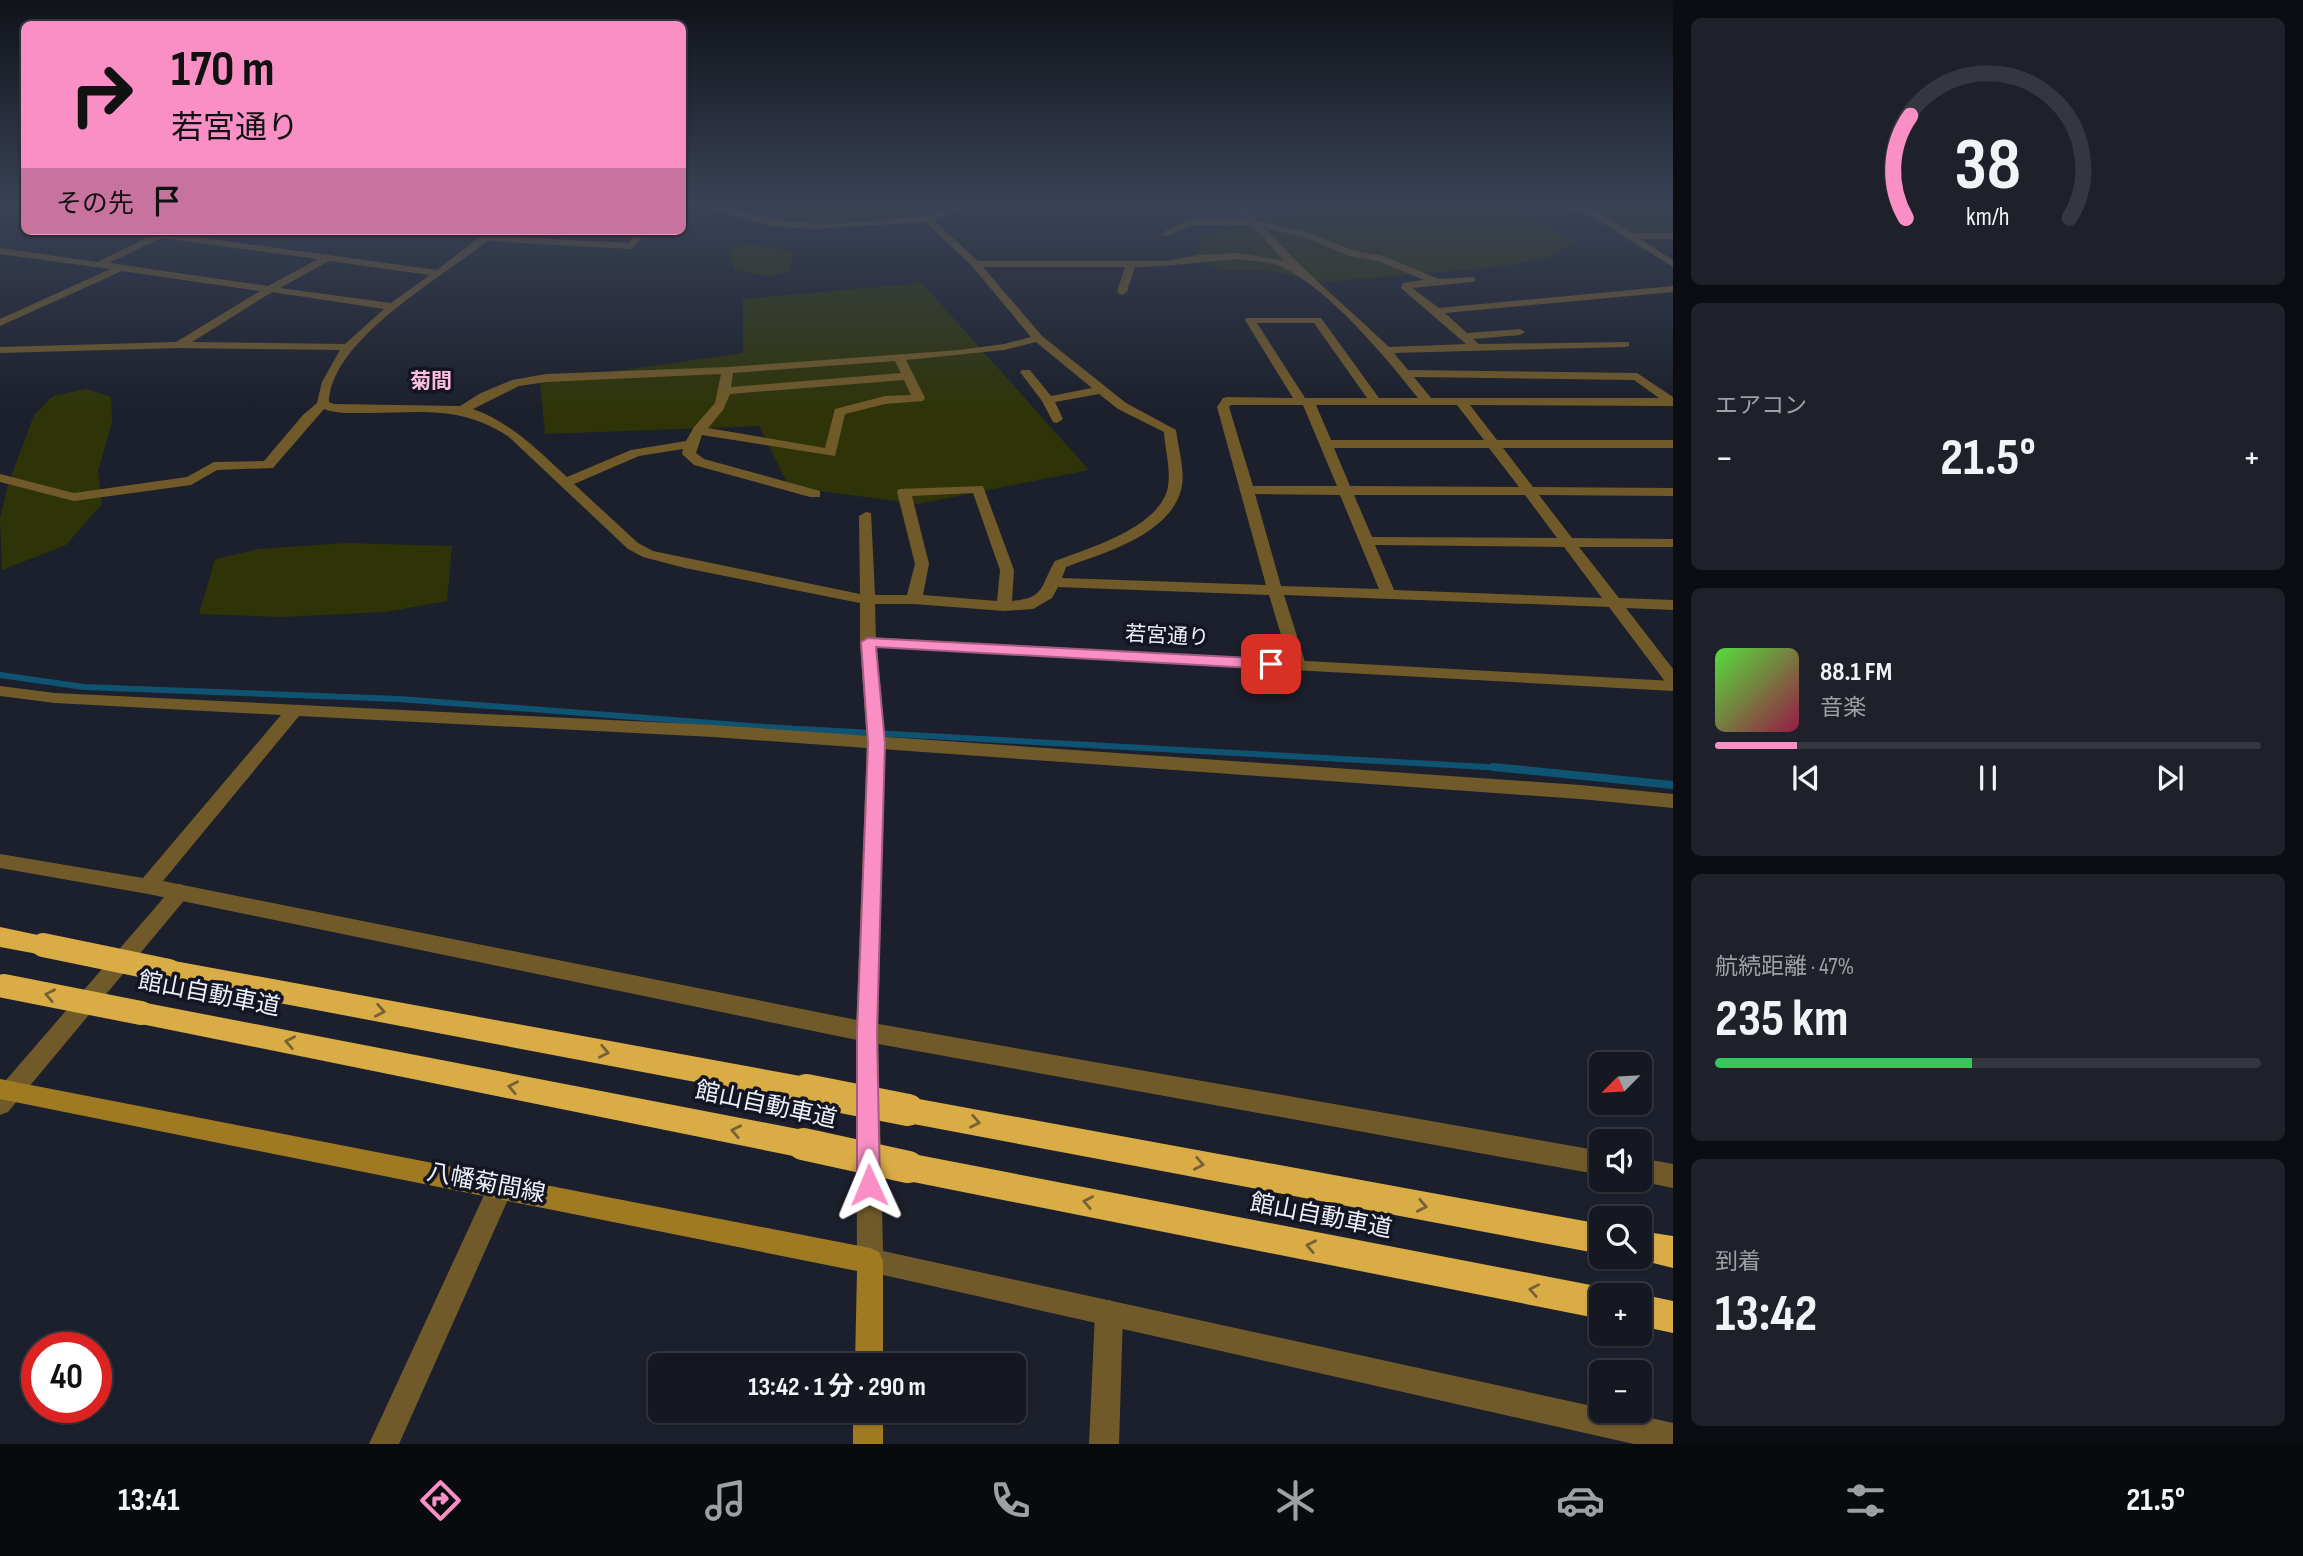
<!DOCTYPE html>
<html lang="ja">
<meta charset="utf-8">
<style>
body{margin:0;font-family:"Sofia Sans Condensed","Noto Sans JP",sans-serif;background:#1e212a;color:#f1f3f6;height:100vh;display:flex;flex-direction:column;font-size:26px;white-space:nowrap}
*{box-sizing:border-box;margin:0}
p{font-size:23px;color:#9da0a5}
.icon{flex:none;width:38px;height:38px;fill:none;stroke:currentColor;stroke-width:2;stroke-linecap:round;stroke-linejoin:round}
.map{position:relative;flex:1;overflow:hidden}
.sheet{display:flex;flex-direction:column;gap:18px;padding:18px;background:#0c0d12;width:630px}
.sheet>*{flex:none}
.banner{position:absolute;left:21px;top:21px;width:665px;height:214px;border-radius:10px;box-shadow:0 2px 5px #0004,0 0 0 2px #34373f;background:#fa8fc6;color:#111;overflow:hidden}
.needle{width:46px;rotate:246deg}
.tools{position:absolute;left:1589px;top:1052px;display:grid;gap:14px}
.tools a{display:grid;place-items:center;width:63px;height:63px;border-radius:10px;background:#151821;box-shadow:0 2px 5px #0004,0 0 0 2px #34373f;font-size:35px}
.speed{position:absolute;left:21px;top:1332px;display:flex;gap:14px;font-size:35px;font-weight:700;text-align:center}
.speed>*{display:grid;place-content:center;width:91px;height:91px;border-radius:50%;background:#151821;box-shadow:0 2px 5px #0004,0 0 0 2px #34373f;line-height:1}
.speed .limit{border:10px solid #d22;background:#fff;color:#111}
.pin{position:absolute;display:grid;place-items:center;width:60px;height:60px;color:#fff;margin:-30px;border-radius:14px;box-shadow:0 4px 10px #0006}
.me{position:absolute;width:77px;margin:-38px;rotate:359deg;stroke-linejoin:round;filter:drop-shadow(0 0 5px #0008)}
.turn{display:flex;align-items:center;gap:24px;height:147px;padding:0 35px;font-size:32px}
.turn .icon{width:91px;height:91px;stroke-width:2.5}
.turn b{display:block;font-size:49px;line-height:60px}
.then{display:flex;align-items:center;height:66px;padding:0 35px;background:#0003;gap:14px;font-size:26px}
.big{font-size:52px;font-weight:700;line-height:1.1}
.sheet .card{flex:1;display:flex;flex-direction:column;justify-content:center;gap:10px;min-width:0;padding:0 24px;border-radius:10px;background:#1e212a}
.sheet .dial{align-items:center;gap:0}
.dial svg{height:182px;overflow:visible;fill:none;stroke:#34373f;stroke-width:7;stroke-linecap:round;text-anchor:middle}
.dial text{fill:#f1f3f6;stroke:none}
.song{display:flex;align-items:center;gap:21px}
.cover{width:84px;height:84px;border-radius:10px;background:linear-gradient(135deg,hsl(110 70% 55%),hsl(340 70% 35%))}
.played{height:7px;border-radius:4px;background:linear-gradient(90deg,#fa8fc6 15%,#34373f 15%)}
.keys{display:flex;justify-content:space-around;direction:ltr}
.heat{display:flex;justify-content:space-between;align-items:center;font-size:38px;direction:ltr}
.charge{height:10px;border-radius:5px;background:linear-gradient(90deg,#34c759 47%,#34373f 0)}
.trip{position:absolute;left:648px;top:1353px;width:378px;height:70px;border-radius:10px;background:#151821;box-shadow:0 2px 5px #0004,0 0 0 2px #34373f;font-weight:700;line-height:70px;text-align:center}
.tab-bar{display:flex;height:112px;justify-content:space-around;align-items:center;background:#080a0d;color:#9da0a5}
.tab-bar .icon{width:49px;height:49px}
.tab-bar .active{color:#fa8fc6}
.tab-bar b{font-size:32px;color:#f1f3f6}
main{display:flex;flex:1;min-height:0}
.map>svg:first-child{display:block}
.green{fill:#2e3408}
.lines{fill:none;stroke-linecap:round;stroke-linejoin:round}
.stream-far1{stroke:#0f5372;stroke-width:6}
.stream{stroke:#0f5372;stroke-width:8}
.minor{fill:#715a29;fill-rule:evenodd}
.tertiary{fill:#715a29;fill-rule:evenodd}
.secondary{fill:#9f7a23;fill-rule:evenodd}
.motorway{fill:#daac46;fill-rule:evenodd}
.motorway-bridge-far1{stroke:#daac46;stroke-width:24}
.motorway-bridge{stroke:#daac46;stroke-width:32}
.oneway{stroke:#766134}
.route{fill:#fa8fc6;stroke:#a25d81;stroke-width:2}
.labels{text-anchor:middle;dominant-baseline:central;stroke-width:7;stroke-linejoin:round;paint-order:stroke}
.far-quarter-label{font-size:21px;font-weight:bold;fill:#fcbedc;stroke:#131622}
.street-label{font-size:21px;fill:#eef0f9;stroke:#131622}
.near-street-label{font-size:24px;fill:#eef0f9;stroke:#131622}
</style>
<main>
<div class="map">
<svg width="1673" height="1444" viewBox="0 0 1673 1444">
<rect width="100%" height="100%" fill="#1c202c"/>
<path class="green" d="M 774,206 L 911,206 L 915,213 C 880,223 832,233 796,222 C 788,220 780,211 774,206 Z
M 1276,206 L 1501,206 L 1532,216 L 1573,243 L 1549,257 L 1499,267 L 1322,282 L 1265,270 L 1222,270 L 1195,259 L 1202,237 L 1296,213 Z
M 1608,206 L 1673,209 L 1673,234 L 1629,232 L 1600,214 Z
M 754,244 L 793,252 L 790,272 L 769,276 L 735,270 L 729,251 L 739,245 Z
M 922,283 L 1089,470 L 918,504 L 789,487 L 759,426 L 545,434 L 540,382 L 743,353 L 743,299 Z
M 87,389 L 111,397 L 112,423 L 98,471 L 102,504 L 66,545 L 2,570 L 0,518 L 8,485 L 34,415 L 53,396 Z
M 345,543 L 452,546 L 447,601 L 385,612 L 282,617 L 199,614 L 215,559 L 259,549 Z"/>
<g class="lines">
<path class="stream-far1" d="M 0,675 L 84,687 L 399,699 L 764,727 L 1523,769"/>
<path class="stream" d="M 1493,767 L 1673,785"/>
<path class="minor" d="M 698,206 C 736,206 772,222 810,223 C 841,224 893,221 924,216 C 938,214 949,206 965,206 L 933,220 L 978,261 L 1166,261 L 1199,255 L 1239,253 L 1284,261 L 1252,225 L 1192,225 L 1167,236 L 1159,234 L 1191,219 L 1247,219 L 1236,206 L 1245,206 L 1258,221 L 1309,233 L 1355,251 L 1383,256 L 1439,279 L 1475,277 L 1475,281 L 1471,282 L 1412,288 L 1439,308 L 1673,286 L 1673,292 L 1445,313 L 1467,333 L 1520,329 L 1525,332 L 1520,335 L 1473,339 L 1479,344 L 1629,342 L 1629,346 L 1625,347 L 1394,353 L 1408,370 L 1637,373 L 1673,397 L 1673,406 L 1470,405 L 1497,440 L 1673,440 L 1673,448 L 1503,448 L 1533,487 L 1673,488 L 1673,496 L 1539,495 L 1572,538 L 1673,539 L 1673,547 L 1579,547 L 1619,598 L 1673,600 L 1673,610 L 1626,608 L 1673,669 L 1673,685 L 1667,684 L 1609,607 L 1284,595 L 1306,665 L 1298,670 L 1290,665 L 1269,595 L 1058,587 L 1052,598 L 1033,609 L 1004,611 L 914,604 L 875,604 L 876,642 L 868,647 L 860,642 L 860,603 L 685,568 L 643,557 L 628,549 L 509,437 C 461,405 422,413 367,413 C 353,413 337,414 324,409 L 273,468 L 217,470 L 191,485 L 74,501 L 0,482 L 0,474 L 74,493 L 187,477 L 214,462 L 264,461 L 303,415 L 317,403 L 322,382 L 340,350 L 179,348 L 0,353 L 0,347 L 176,342 L 260,291 L 122,271 L 0,326 L 0,319 L 110,269 L 0,254 L 0,248 L 97,262 L 150,236 L 128,231 L 153,231 L 437,270 L 487,231 L 498,231 L 493,236 L 629,243 L 637,231 L 647,231 L 632,249 L 487,241 C 442,278 331,339 329,402 L 334,404 L 460,406 L 481,393 L 512,380 L 546,374 L 728,367 L 959,350 L 1004,344 L 1031,337 L 972,266 L 925,222 L 812,229 L 772,226 ZM 1265,228 L 1303,237 L 1350,256 L 1378,261 L 1424,280 L 1403,283 L 1401,288 L 1466,344 L 1389,347 C 1347,307 1303,271 1265,228 ZM 161,238 L 318,259 L 268,286 L 109,263 ZM 1239,259 C 1251,261 1265,261 1277,265 C 1324,283 1386,357 1418,398 L 1379,398 L 1321,318 L 1246,318 L 1245,320 L 1293,398 L 1227,397 L 1223,398 L 1217,407 L 1266,585 L 1062,578 L 1066,567 C 1104,553 1169,535 1181,490 C 1186,472 1178,448 1176,430 L 1126,403 L 1042,336 L 983,267 L 1125,267 L 1117,292 L 1122,295 L 1127,292 L 1135,267 C 1170,267 1204,261 1239,259 ZM 329,261 L 430,275 L 391,303 L 280,288 ZM 272,292 L 384,309 L 345,344 L 192,342 ZM 1257,323 L 1314,323 L 1367,398 L 1305,398 ZM 1036,342 L 1092,388 L 1051,396 L 1030,370 L 1022,370 L 1020,372 L 1042,401 L 1053,422 L 1057,423 L 1063,419 L 1055,402 L 1099,394 L 1118,409 L 1164,432 C 1165,450 1172,473 1167,491 C 1155,529 1089,548 1055,561 C 1040,586 1046,598 1012,601 L 1014,570 L 983,486 L 899,489 L 897,492 L 915,564 L 907,595 L 875,595 L 871,513 L 866,512 L 859,516 L 860,594 L 653,551 L 638,543 L 574,484 L 639,456 L 683,449 L 682,454 L 694,465 L 810,497 L 820,497 L 820,491 L 704,459 L 696,453 L 702,435 L 835,456 L 845,414 L 885,404 L 923,401 L 925,398 L 906,360 L 1004,350 ZM 895,361 L 901,373 L 731,387 L 733,373 ZM 721,374 L 715,403 L 694,427 L 686,441 L 631,450 L 567,477 C 537,450 512,423 473,409 L 519,386 L 546,382 ZM 1414,377 L 1634,380 L 1659,398 L 1431,398 ZM 904,380 L 911,395 L 885,396 L 835,409 L 825,448 L 708,428 L 723,410 L 730,394 ZM 1231,405 L 1303,405 L 1337,486 L 1253,486 L 1229,407 ZM 1316,405 L 1457,405 L 1484,440 L 1331,440 ZM 1334,448 L 1489,448 L 1519,487 L 1350,486 ZM 973,493 L 1000,570 L 997,601 L 923,595 L 929,564 L 912,496 ZM 1255,494 L 1340,495 L 1379,589 L 1281,586 ZM 1354,495 L 1525,495 L 1557,538 L 1372,537 ZM 1375,545 L 1564,547 L 1602,598 L 1394,590 Z
M 1559,206 L 1577,206 L 1596,211 L 1631,233 L 1673,233 L 1673,239 L 1640,239 L 1673,260 L 1673,267 L 1590,215 Z
M 1666,206 L 1673,206 L 1673,210 Z
M 0,686 L 55,693 L 713,725 L 1580,785 L 1673,794 L 1673,808 L 1580,799 L 713,737 L 299,716 L 163,881 L 867,1022 L 1601,1151 L 1601,1175 L 867,1042 L 148,894 L 0,868 L 0,854 L 143,878 L 281,715 L 55,703 L 0,696 Z
M 1640,1158 L 1673,1164 L 1673,1188 L 1634,1180 L 1640,1180 Z
M 501,1174 L 510,1178 L 514,1186 L 399,1444 L 369,1444 L 492,1178 Z
M 1109,1300 L 1119,1304 L 1123,1314 L 1119,1444 L 1089,1444 L 1095,1314 L 1099,1304 Z"/>
<path class="tertiary" d="M 868,637 L 1673,681 L 1673,691 L 877,647 L 885,743 L 878,1032 L 883,1251 L 1601,1408 L 1601,1410 L 1615,1410 L 1673,1423 L 1673,1444 L 1634,1444 L 861,1270 L 857,1261 L 856,1032 L 867,743 L 860,642 Z
M 180,884 L 187,887 L 190,892 L 187,897 L 8,1112 L 0,1115 L 0,1087 L 173,887 Z"/>
<path class="secondary" d="M 0,1079 L 870,1248 L 879,1252 L 883,1261 L 883,1365 L 855,1365 L 857,1271 L 0,1099 Z
M 853,1410 L 883,1410 L 883,1444 L 853,1444 Z"/>
<path class="motorway" d="M 0,927 L 52,938 L 56,945 L 52,952 L 43,955 L 0,947 Z
M 169,960 L 806,1077 L 816,1081 L 820,1090 L 816,1099 L 806,1103 L 169,982 L 160,978 L 156,971 L 160,964 Z
M 141,1002 L 803,1130 L 813,1134 L 818,1144 L 813,1154 L 803,1158 L 141,1024 L 132,1021 L 128,1013 L 132,1005 Z
M 908,1097 L 1601,1224 L 1601,1254 L 908,1123 L 898,1119 L 894,1110 L 898,1101 Z
M 908,1153 L 1601,1287 L 1613,1291 L 1614,1295 L 1601,1295 L 1601,1319 L 908,1181 L 897,1177 L 893,1167 L 897,1157 Z
M 1640,1231 L 1673,1236 L 1673,1268 L 1629,1257 L 1640,1256 Z
M 1640,1294 L 1673,1301 L 1673,1333 L 1640,1326 L 1640,1295 L 1637,1295 Z"/>
<path class="motorway-bridge-far1" d="M 43,945 L 169,971
M 4,986 L 141,1013"/>
<path class="motorway-bridge" d="M 806,1090 L 908,1110
M 803,1144 L 908,1167"/>
</g>
<defs><path id="oneway-chevron" d="M-2-3.5L2.5 0L-2 3.5" fill="none" stroke-width="1.6" stroke-linecap="round" stroke-linejoin="round" transform="scale(1.75)"/></defs>
<g class="oneway">
<use href="#oneway-chevron" transform="translate(50 995) rotate(-169)"/>
<use href="#oneway-chevron" transform="translate(380 1011) rotate(11)"/>
<use href="#oneway-chevron" transform="translate(290 1042) rotate(-169)"/>
<use href="#oneway-chevron" transform="translate(604 1052) rotate(11)"/>
<use href="#oneway-chevron" transform="translate(513 1087) rotate(-169)"/>
<use href="#oneway-chevron" transform="translate(975 1122) rotate(11)"/>
<use href="#oneway-chevron" transform="translate(736 1131) rotate(-169)"/>
<use href="#oneway-chevron" transform="translate(1199 1164) rotate(11)"/>
<use href="#oneway-chevron" transform="translate(1088 1202) rotate(-169)"/>
<use href="#oneway-chevron" transform="translate(1422 1206) rotate(11)"/>
<use href="#oneway-chevron" transform="translate(1311 1246) rotate(-169)"/>
<use href="#oneway-chevron" transform="translate(1534 1290) rotate(-169)"/>
</g>
<linearGradient id="sky" x2="0" y2="1"><stop stop-color="#0f1218"/><stop offset="0.5" stop-color="#3a4256"/><stop offset="1" stop-color="#3a4256" stop-opacity="0"/></linearGradient>
<rect width="1673" height="409" fill="url(#sky)"/>
<path class="route" d="M 868,638 L 1271,659 L 1279,664 L 1271,669 L 876,647 L 885,743 L 877,1032 L 880,1185 L 877,1192 L 869,1195 L 861,1192 L 857,1185 L 857,1032 L 868,743 L 861,642 Z"/>
<g class="labels">
<g class="far-quarter-label">
<text x="431" y="381">菊間</text>
</g>
<g class="street-label">
<text transform="translate(1167 636) rotate(3)">若宮通り</text>
</g>
<g class="near-street-label">
<text transform="translate(209 994) rotate(11)">館山自動車道</text>
<text transform="translate(766 1105) rotate(12)">館山自動車道</text>
<text transform="translate(486 1183) rotate(11)">八幡菊間線</text>
<text transform="translate(1321 1216) rotate(11)">館山自動車道</text>
</g>
</g>
</svg>
<div class="tools">
<a><svg class="needle" viewBox="-14 -14 28 28"><path d="M0-13l5 13h-10z" fill="#e53935"/><path d="M0 13l5-13h-10z" fill="#9da0a5"/></svg></a>
<a><svg class="icon" aria-label="sound" viewBox="0 0 24 24"><path d="M4 9h4l5-4v14l-5-4H4zM17 9q2 3 0 6"/></svg></a>
<a><svg class="icon" aria-label="search" viewBox="0 0 24 24"><circle cx="10" cy="10" r="6"/><path d="M15 15l6 6"/></svg></a>
<a>+</a>
<a>−</a>
</div>
<div class="speed"><div class="limit">40</div></div>
<div class="pin" style="left:1271px;top:664px;background:#d93025"><svg class="icon" aria-label="arrive" viewBox="0 0 24 24"><path d="M6 21V4h12l-3 4 3 4H6"/></svg></div>
<svg class="me" style="left:869px;top:1185px" viewBox="-20 -20 40 40"><path d="M0-17L14 15 0 8-14 15z" fill="#fa8fc6" stroke="#fff" stroke-width="4"/></svg>
<div class="trip">13:42 · 1 分 · 290 m</div>
<div class="banner">
<div class="turn"><svg class="icon" aria-label="right" viewBox="0 0 24 24"><path d="M7 20v-9h11M14 6l5 5-5 5"/></svg><div><b>170 m</b>若宮通り</div></div>
<div class="then">その先<svg class="icon" aria-label="arrive" viewBox="0 0 24 24"><path d="M6 21V4h12l-3 4 3 4H6"/></svg></div>
</div>
</div>
<section class="sheet">
<div class="card dial"><svg viewBox="0 0 100 80">
<path d="M14 69A42 42 0 1 1 86 69"/>
<path d="M14 69A42 42 0 0 1 16 24" stroke="#fa8fc6"/>
<text x="50" y="56" font-size="32" font-weight="700">38</text>
<text x="50" y="72" font-size="11">km/h</text>
</svg></div>
<div class="card"><p>エアコン</p>
<div class="heat"><a>−</a><b class="big">21.5°</b><a>+</a></div>
</div>
<div class="card">
<div class="song"><i class="cover"></i><div><b>88.1 FM</b><p>音楽</p></div></div>
<div class="played"></div>
<div class="keys"><svg class="icon" aria-label="previous" viewBox="0 0 24 24"><path d="M18 5L8 12l10 7zM5 5v14"/></svg><svg class="icon" aria-label="pause" viewBox="0 0 24 24"><path d="M8 5v14M16 5v14"/></svg><svg class="icon" aria-label="next" viewBox="0 0 24 24"><path d="M6 5l10 7-10 7zM19 5v14"/></svg></div>
</div>
<div class="card"><p>航続距離 · 47%</p><b class="big">235 km</b><div class="charge"></div></div>
<div class="card"><p>到着</p><b class="big">13:42</b></div>
</section>
</main>
<nav class="tab-bar">
<b>13:41</b>
<svg class="icon active" aria-label="directions" viewBox="0 0 24 24"><path d="M12 3l9 9-9 9-9-9zM9 14v-3h6M13 9l2 2-2 2"/></svg>
<svg class="icon" aria-label="music" viewBox="0 0 24 24"><path d="M9 18V5l10-2v13"/><circle cx="6" cy="18" r="3"/><circle cx="16" cy="16" r="3"/></svg>
<svg class="icon" aria-label="phone" viewBox="0 0 24 24"><path d="M5 4h4l2 5-3 2q2 4 5 5l2-3 5 2v4C11 20 4 13 5 4z"/></svg>
<svg class="icon" aria-label="climate" viewBox="0 0 24 24"><path d="M12 3v18M4 7l16 10M4 17L20 7"/></svg>
<svg class="icon" aria-label="car" viewBox="0 0 24 24"><path d="M5 17H2v-5l4-1 3-4h7l3 4 3 1v5h-3M9 17h6M6 11h13"/><circle cx="7" cy="17" r="2"/><circle cx="17" cy="17" r="2"/></svg>
<svg class="icon" aria-label="filters" viewBox="0 0 24 24"><path d="M4 7h16M4 17h16"/><circle cx="9" cy="7" r="2"/><circle cx="15" cy="17" r="2"/></svg>
<b>21.5°</b>
</nav>
